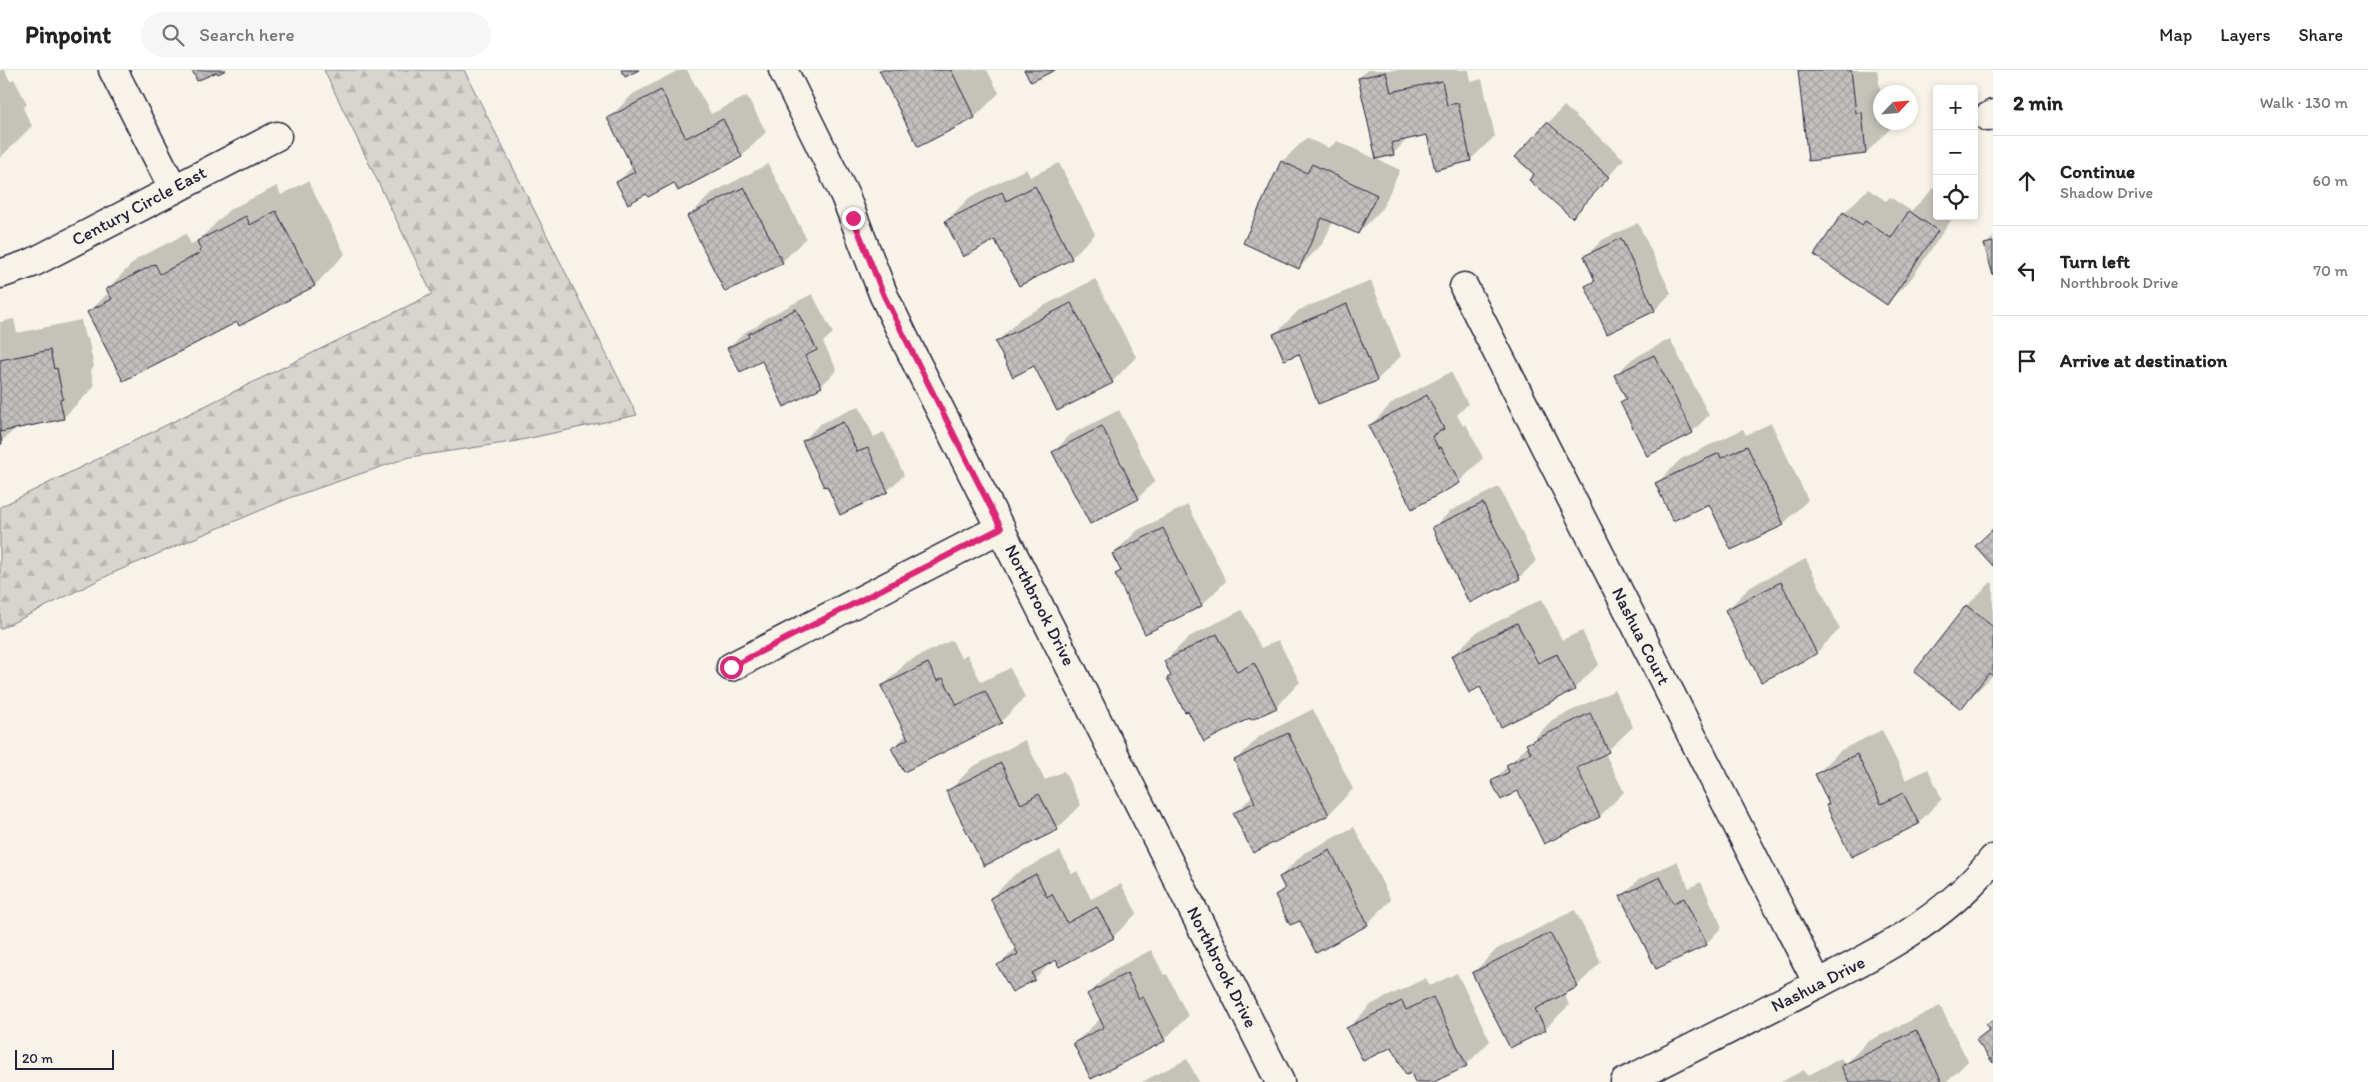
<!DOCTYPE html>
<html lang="en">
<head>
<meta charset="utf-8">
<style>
  body { margin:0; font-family:Itim,sans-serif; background:#f6f6f6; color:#222 }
  .controls { position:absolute; right:15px; top:15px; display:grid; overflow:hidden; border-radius:5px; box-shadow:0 2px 8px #0003 }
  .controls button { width:45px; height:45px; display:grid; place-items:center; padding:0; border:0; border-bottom:1px solid #e0e0e0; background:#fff; color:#222; font:25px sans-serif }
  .compass { position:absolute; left:1873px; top:15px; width:45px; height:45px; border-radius:50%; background:#fff; box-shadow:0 2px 8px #0003; rotate:64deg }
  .scale { position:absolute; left:15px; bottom:12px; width:99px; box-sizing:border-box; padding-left:5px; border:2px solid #22223b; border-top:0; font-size:14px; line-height:18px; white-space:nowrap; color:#22223b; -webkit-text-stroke:4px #f7f3e8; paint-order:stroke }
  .stop { position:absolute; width:15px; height:15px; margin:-11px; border:4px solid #db2777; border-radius:50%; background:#fff }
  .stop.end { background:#db2777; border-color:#fff; box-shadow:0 1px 5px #0008 }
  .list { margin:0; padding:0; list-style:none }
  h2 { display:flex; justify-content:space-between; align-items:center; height:65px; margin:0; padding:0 20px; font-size:21px }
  h2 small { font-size:16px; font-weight:400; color:#767676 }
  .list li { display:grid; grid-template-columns:32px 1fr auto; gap:15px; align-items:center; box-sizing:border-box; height:90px; padding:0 20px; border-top:1px solid #e0e0e0 }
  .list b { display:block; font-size:19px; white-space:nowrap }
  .list p { margin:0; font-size:16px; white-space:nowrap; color:#767676 }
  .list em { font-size:16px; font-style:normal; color:#767676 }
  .icon { flex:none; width:28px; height:28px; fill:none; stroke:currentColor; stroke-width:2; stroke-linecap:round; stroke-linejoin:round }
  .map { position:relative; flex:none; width:1993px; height:1012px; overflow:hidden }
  header { display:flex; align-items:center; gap:30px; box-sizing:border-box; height:70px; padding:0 25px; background:#fff; border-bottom:1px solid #e0e0e0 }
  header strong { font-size:24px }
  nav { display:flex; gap:28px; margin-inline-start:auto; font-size:18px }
  .search { width:350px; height:45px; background:#f6f6f6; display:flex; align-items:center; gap:12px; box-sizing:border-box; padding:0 18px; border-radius:28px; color:#767676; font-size:19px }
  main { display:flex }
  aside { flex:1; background:#fff }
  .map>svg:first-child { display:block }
  .forest { fill:url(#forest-firs); stroke:#7d7c85 }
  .shadow { fill:#0003 }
  .building { fill:url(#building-cross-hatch); stroke:#22223b }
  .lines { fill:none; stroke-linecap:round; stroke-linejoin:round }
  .minor-casing { stroke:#22223b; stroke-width:31 }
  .minor { stroke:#f7f3e8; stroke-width:28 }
  .route { stroke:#db2777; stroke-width:6 }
  .labels { text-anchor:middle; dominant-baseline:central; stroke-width:4; stroke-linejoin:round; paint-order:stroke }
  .street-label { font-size:18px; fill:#22223b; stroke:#f7f3e8 }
</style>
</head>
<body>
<header>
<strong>Pinpoint</strong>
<div class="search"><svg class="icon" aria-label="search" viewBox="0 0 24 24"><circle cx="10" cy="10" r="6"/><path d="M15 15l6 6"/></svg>Search here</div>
<nav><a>Map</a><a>Layers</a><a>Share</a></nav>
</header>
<main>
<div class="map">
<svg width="1993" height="1012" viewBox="0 0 1993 1012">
  <defs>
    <pattern id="forest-firs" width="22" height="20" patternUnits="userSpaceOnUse" patternTransform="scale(1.25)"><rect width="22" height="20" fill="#d8d5cf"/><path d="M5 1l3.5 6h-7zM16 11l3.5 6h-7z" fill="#b9b7b3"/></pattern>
    <pattern id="building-cross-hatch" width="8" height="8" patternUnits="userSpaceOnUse" patternTransform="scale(1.25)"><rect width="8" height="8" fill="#c2bfbd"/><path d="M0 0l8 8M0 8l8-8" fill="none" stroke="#a6a4a3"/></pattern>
  </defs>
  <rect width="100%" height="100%" fill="#f7f3e8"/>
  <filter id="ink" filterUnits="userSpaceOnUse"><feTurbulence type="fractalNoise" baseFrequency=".02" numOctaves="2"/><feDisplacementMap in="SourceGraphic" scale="10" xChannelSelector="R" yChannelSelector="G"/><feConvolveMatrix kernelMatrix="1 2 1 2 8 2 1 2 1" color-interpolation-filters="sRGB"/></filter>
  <g filter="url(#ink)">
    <path class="forest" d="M324 0H464L637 345 512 372 410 387 292 427 115 502 0 559V437L432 224Z"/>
    <g class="shadow">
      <path d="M0 0H5L10 11 14 9 27 34 23 38 32 56 0 88Z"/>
      <path d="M679 0H687L711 44 747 26 766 62 742 86 678 119 675 111 647 122 618 112 633 96 608 49 633 24Z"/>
      <path d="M881 0H987L999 23 975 47 919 75Z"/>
      <path d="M1367 0H1469L1471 12 1482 9 1495 66 1470 90 1428 63 1409 67 1393 84 1359 8Z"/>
      <path d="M1799 0H1877L1880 19H1886V22H1880V52H1889L1890 59 1866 83Z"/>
      <path d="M1564 36 1624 89 1588 130 1536 104 1517 87Z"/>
      <path d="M1306 68 1329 78 1337 71 1400 100 1382 139 1358 163 1333 151 1323 173 1299 198 1282 92Z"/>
      <path d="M1059 93 1095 164 1071 188 996 169 946 151 970 127 1026 99 1030 107Z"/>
      <path d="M768 94 806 168 782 192 688 147 712 123Z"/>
      <path d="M308 111 345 184 315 215 239 254 237 250 89 242 109 222 107 219 138 188 186 164 191 174 199 170 229 140 277 116 281 125Z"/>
      <path d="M1934 118 1937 119V146H1954L1911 209 1886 234 1844 143 1868 119 1886 131 1890 127 1911 141Z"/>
      <path d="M1638 153 1671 223 1655 240 1608 262 1586 217 1595 208 1585 187 1602 170Z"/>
      <path d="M1993 167V201L1985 175Z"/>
      <path d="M1095 209 1136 287 1112 312 1034 294 997 272 1021 248Z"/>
      <path d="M1371 211 1401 286 1377 310 1319 333 1299 283 1275 264 1299 240Z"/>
      <path d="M812 224 833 263 823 272 837 300 821 316 762 290 729 278 745 262 757 256 766 248Z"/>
      <path d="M14 249 17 263 81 250 85 268H88L94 297 91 300 94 317 63 348 17 357 0 373V252Z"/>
      <path d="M1670 269 1709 345 1692 362 1622 332 1626 328 1615 305 1632 289Z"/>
      <path d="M1451 302 1468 334 1457 345 1463 356 1466 354 1483 388 1459 412 1369 357 1393 332Z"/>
      <path d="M859 336 874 367 884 362 904 405 887 421 827 414 803 371 820 354Z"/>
      <path d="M1119 340 1155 411 1138 428 1090 453 1054 382 1070 365Z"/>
      <path d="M1771 353 1808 430 1783 454 1710 432 1657 413 1681 389 1743 359 1746 365Z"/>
      <path d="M1499 417 1536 491 1519 508 1434 458 1450 441Z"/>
      <path d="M1188 435 1226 511 1202 535 1146 563 1117 504 1121 500 1113 484 1138 460Z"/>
      <path d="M1806 489 1840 559 1816 583 1727 540 1751 516Z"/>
      <path d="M1991 512 1993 514V605L1961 637 1967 536Z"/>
      <path d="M1542 529 1562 570 1582 561 1599 594 1574 619 1501 656 1481 615 1452 586 1477 562Z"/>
      <path d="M1242 540 1261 578 1278 570 1300 612 1276 637 1169 608 1172 605 1165 591 1189 567Z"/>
      <path d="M952 570 961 588 967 584 981 612 1010 598 1025 627 1001 652 893 678 907 664 883 616 907 592Z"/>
      <path d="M1615 620 1633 657 1605 683 1624 722 1600 746 1545 772 1519 719 1493 711 1552 650Z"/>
      <path d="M1313 639 1353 719 1329 744 1254 782 1235 744 1253 725 1236 690 1260 666Z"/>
      <path d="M1882 660 1906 710 1928 699 1942 729 1918 753 1830 733 1817 704 1841 680Z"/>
      <path d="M1025 670 1045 710 1064 701 1081 735 1057 759 948 722 972 697Z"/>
      <path d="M1354 757 1391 830 1367 854 1300 849 1276 825 1285 816 1280 807 1304 783Z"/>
      <path d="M1060 781 1072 804 1077 801 1091 829 1121 814 1137 843 1113 867 1053 891 1034 909 999 895 1016 878 991 828 1015 804Z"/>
      <path d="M1677 791 1689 818 1701 812 1722 857 1706 874 1622 827 1638 810Z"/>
      <path d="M1575 840 1601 892 1577 916 1564 923 1569 935 1545 959 1473 903 1497 879Z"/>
      <path d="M1151 880 1164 905 1167 904 1188 946 1164 970 1075 973 1101 948 1089 924 1113 900Z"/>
      <path d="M1457 903 1490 971 1466 995 1431 1012H1417L1393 975 1348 958 1372 934 1426 908 1430 916Z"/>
      <path d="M1940 936 1968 991 1947 1012H1781L1804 1000 1807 1006 1841 988 1845 995 1867 972Z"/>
      <path d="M1187 989 1199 1012H1142Z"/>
    </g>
    <g class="building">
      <path d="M192 0H226L218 4 217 2 197 11Z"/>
      <path d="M621 0H639L625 7Z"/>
      <path d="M879 0H951L975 48 918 77Z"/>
      <path d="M1024 0H1055L1031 12Z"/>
      <path d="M1798 0H1851L1856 43 1862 42 1866 84 1808 91Z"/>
      <path d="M1386 2 1391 22 1442 11 1447 35 1458 33 1471 91 1435 100 1427 65 1391 73 1394 85 1376 89 1358 8Z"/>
      <path d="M661 20 686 68 723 49 742 87 678 121 674 113 648 127 646 124 628 134 616 112 635 102 607 48Z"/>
      <path d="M1547 52 1609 107 1572 148 1529 110 1534 104 1515 87Z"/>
      <path d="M1281 91 1307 103 1312 94 1377 125 1358 164 1322 148 1299 199 1243 173Z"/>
      <path d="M1035 116 1072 189 1019 216 995 170 963 187 945 151 1002 122 1006 131Z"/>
      <path d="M744 117 783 193 725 222 687 146Z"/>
      <path d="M276 141 315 216 239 256 237 252 123 311 87 242 112 229 106 219 155 194 160 204 200 183 199 181 201 180 197 171 246 146 250 155Z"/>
      <path d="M1909 141 1938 161 1887 235 1814 185 1843 142 1862 155 1865 151 1891 168Z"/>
      <path d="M1621 168 1655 241 1607 264 1585 216 1595 211 1584 186Z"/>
      <path d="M1993 172V205L1984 174Z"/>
      <path d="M1071 233 1113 313 1057 341 1034 296 1013 307 995 272Z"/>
      <path d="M1347 234 1377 311 1318 334 1299 284 1284 290 1273 264Z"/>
      <path d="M796 239 817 280 805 286 822 317 784 337 762 291 740 302 727 278 749 267 748 264Z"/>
      <path d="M50 280 54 299 57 298 63 329 60 330 64 349 0 362 2 374H0V290Z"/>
      <path d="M1654 285 1693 363 1647 386 1620 332 1626 329 1614 305Z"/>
      <path d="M1427 325 1444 359 1432 366 1439 379 1441 377 1460 413 1412 439 1368 356Z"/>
      <path d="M843 352 857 382 868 378 888 422 840 445 827 416 824 417 802 371Z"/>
      <path d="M1102 356 1139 429 1090 454 1052 382Z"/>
      <path d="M1747 376 1784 455 1731 480 1709 434 1673 451 1655 413 1719 383 1721 388Z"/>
      <path d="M1483 433 1520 509 1469 533 1432 457Z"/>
      <path d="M1163 458 1202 536 1145 564 1115 504 1121 501 1112 484Z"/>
      <path d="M1993 459V496L1975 476Z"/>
      <path d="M1781 512 1817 584 1761 612 1725 540Z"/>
      <path d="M1966 535 1993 557V606L1989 603 1961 639 1914 602Z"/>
      <path d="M1517 553 1538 593 1557 584 1575 620 1501 657 1480 617 1469 623 1451 586Z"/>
      <path d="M1217 564 1237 602 1254 593 1277 638 1251 650 1250 648 1204 672 1188 641 1185 642 1167 608 1171 606 1164 591Z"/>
      <path d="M928 593 937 611 943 608 957 635 985 621 1002 653 904 702 891 678 908 669 881 616Z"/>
      <path d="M1590 643 1609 682 1577 698 1600 747 1544 774 1518 721 1501 730 1491 711 1509 702 1506 695 1531 683 1526 674Z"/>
      <path d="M1288 663 1329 745 1253 783 1233 743 1255 732 1234 690Z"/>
      <path d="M1857 684 1881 734 1903 723 1919 754 1851 787 1826 735 1829 734 1815 704Z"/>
      <path d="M1001 693 1021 734 1039 724 1058 760 984 796 946 721Z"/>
      <path d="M1330 780 1368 855 1316 883 1300 851 1290 855 1275 825 1285 819 1279 807Z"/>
      <path d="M1036 804 1047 827 1052 824 1067 853 1097 837 1114 868 1059 897 1056 890 1032 903 1035 910 1012 922 997 895 1018 884 990 828Z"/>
      <path d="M1660 807 1673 833 1684 828 1707 875 1656 899 1620 826Z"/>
      <path d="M1550 863 1578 917 1535 939 1546 960 1510 978 1472 903Z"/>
      <path d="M1127 903 1139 929 1143 927 1165 971 1091 1009 1073 973 1104 957 1087 924Z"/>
      <path d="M1433 927 1467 996 1434 1012H1415L1411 1003 1406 1005 1392 977 1363 991 1346 958 1402 931 1406 940Z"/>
      <path d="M1993 950V993L1976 970 1990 959 1986 954Z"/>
      <path d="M1916 960 1942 1012H1849L1841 996Z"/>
    </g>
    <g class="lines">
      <g class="minor-casing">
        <g id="minor">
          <path d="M113 0 173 118"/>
          <path d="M783 0 845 126 884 226 916 292 1280 1012"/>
          <path d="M1988 47 1993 44"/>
          <path d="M0 204 32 193 277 66"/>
          <path d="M1464 217 1818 914"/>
          <path d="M731 597 1001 458"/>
          <path d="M1625 1012C1680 984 1734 957 1788 929 1861 892 1941 855 1993 789"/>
        </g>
      </g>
      <use href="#minor" class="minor"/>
    </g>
  </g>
  <g class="lines" filter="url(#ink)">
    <path class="route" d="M731 597 1001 458 884 226 853 148"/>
  </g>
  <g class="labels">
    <g class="street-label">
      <text transform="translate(139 136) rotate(-28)">Century Circle East</text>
      <text transform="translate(1040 535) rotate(63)">Northbrook Drive</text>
      <text transform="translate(1641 566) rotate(63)">Nashua Court</text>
      <text transform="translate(1222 897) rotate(63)">Northbrook Drive</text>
      <text transform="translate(1818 914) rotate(-27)">Nashua Drive</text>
    </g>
  </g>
</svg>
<div class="controls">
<button>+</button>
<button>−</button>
<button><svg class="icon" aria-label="locate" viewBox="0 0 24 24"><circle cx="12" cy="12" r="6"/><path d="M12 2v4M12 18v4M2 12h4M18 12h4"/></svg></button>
</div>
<svg class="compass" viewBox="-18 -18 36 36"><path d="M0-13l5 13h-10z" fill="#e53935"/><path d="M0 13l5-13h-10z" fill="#767676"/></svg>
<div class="scale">20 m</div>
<div class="stop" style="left:731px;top:597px"></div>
<div class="stop end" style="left:853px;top:148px"></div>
</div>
<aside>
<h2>2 min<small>Walk · 130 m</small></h2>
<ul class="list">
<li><svg class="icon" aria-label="ahead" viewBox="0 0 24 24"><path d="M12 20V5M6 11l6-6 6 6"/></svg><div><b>Continue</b><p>Shadow Drive</p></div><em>60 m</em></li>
<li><svg class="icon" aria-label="left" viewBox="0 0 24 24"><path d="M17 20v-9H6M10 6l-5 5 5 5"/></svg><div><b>Turn left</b><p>Northbrook Drive</p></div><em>70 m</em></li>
<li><svg class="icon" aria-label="arrive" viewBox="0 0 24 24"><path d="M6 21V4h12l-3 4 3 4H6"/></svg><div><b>Arrive at destination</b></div></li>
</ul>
</aside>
</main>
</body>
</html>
